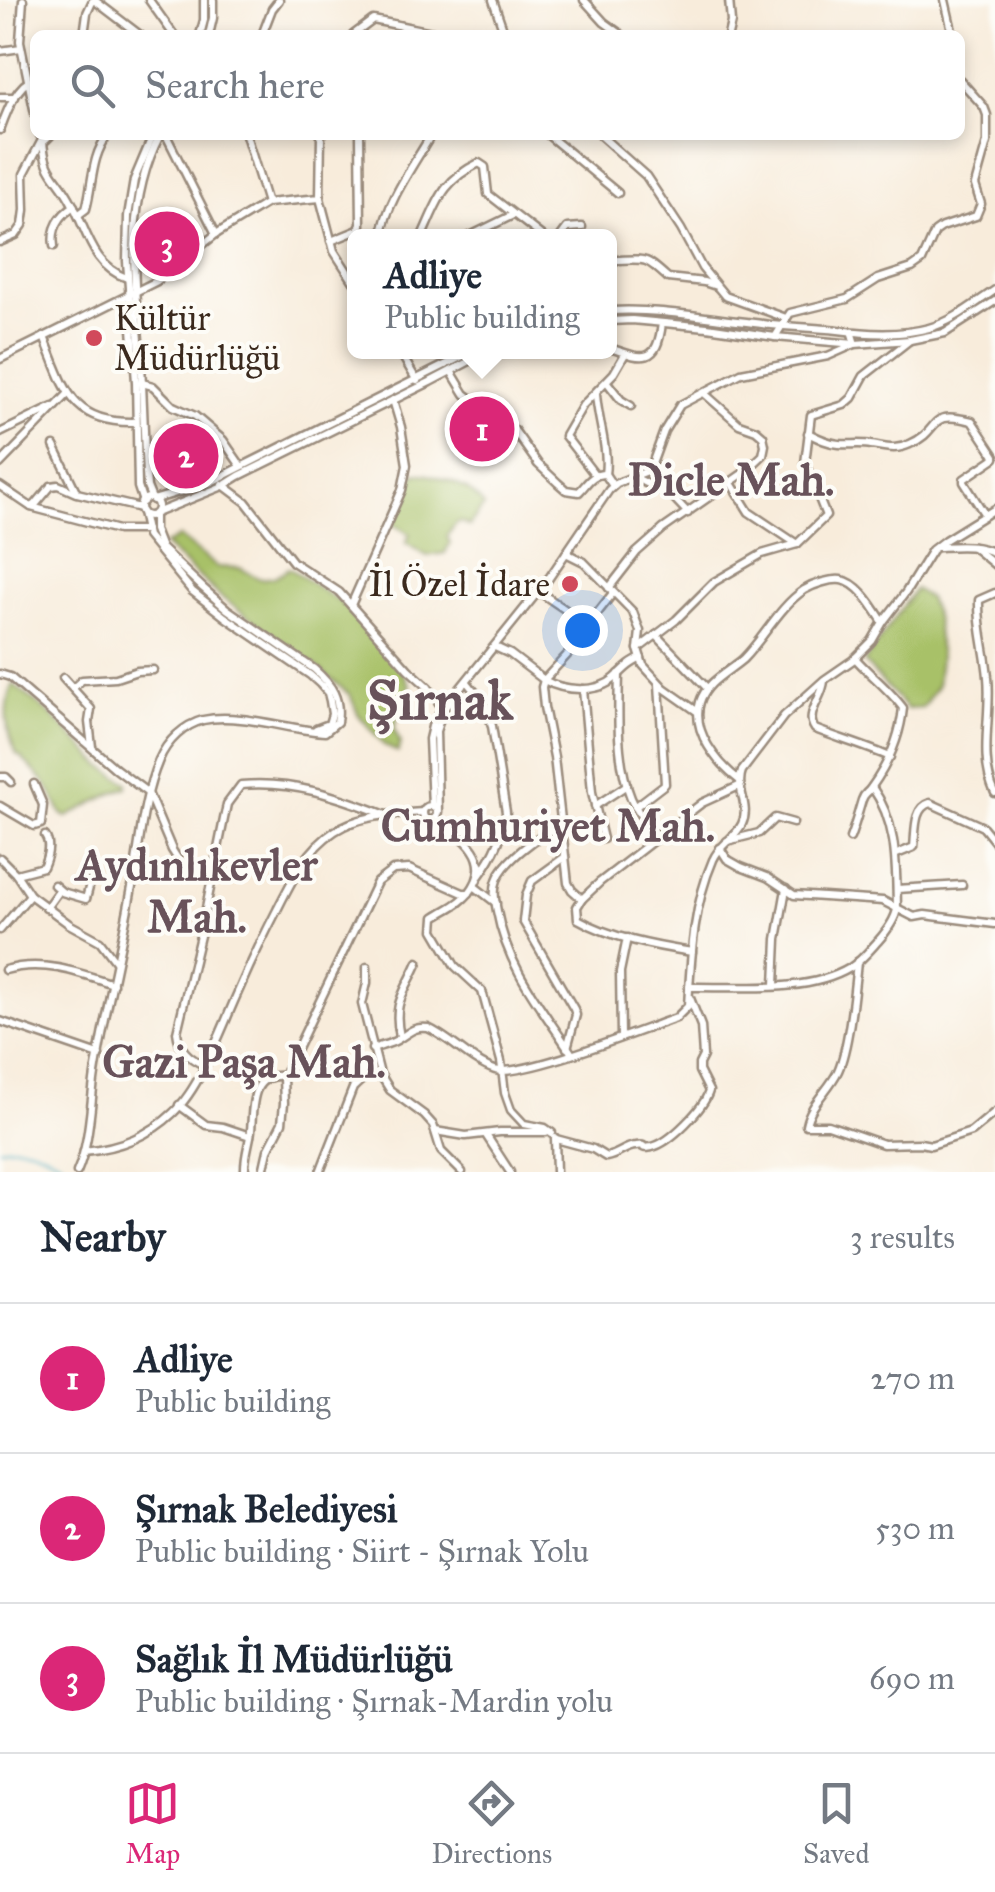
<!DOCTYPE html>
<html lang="en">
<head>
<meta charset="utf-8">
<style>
  body { margin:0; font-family:"IM FELL Great Primer",serif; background:#f6f6f7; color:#1f2937 }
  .you { position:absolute; left:582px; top:630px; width:35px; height:35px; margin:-25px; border:8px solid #fff; border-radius:50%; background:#1a73e8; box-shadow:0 0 0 15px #1a73e833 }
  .badge { display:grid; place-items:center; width:65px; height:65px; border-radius:50%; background:#db2777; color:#fff; font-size:32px; font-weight:700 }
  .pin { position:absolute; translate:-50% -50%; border:5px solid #fff; box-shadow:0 2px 10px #0006 }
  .popup { position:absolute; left:347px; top:229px; width:270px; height:130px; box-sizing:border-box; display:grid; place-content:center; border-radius:15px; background:#fff; filter:drop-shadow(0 2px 8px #0005); font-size:32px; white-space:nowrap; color:#747a83 }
  .popup b { font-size:38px; color:#1f2937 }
  .popup::after { content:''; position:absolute; left:50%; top:100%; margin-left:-20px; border:20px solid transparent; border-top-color:#fff }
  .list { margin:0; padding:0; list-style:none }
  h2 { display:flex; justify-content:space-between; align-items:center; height:130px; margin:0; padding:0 40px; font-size:42px }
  h2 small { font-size:32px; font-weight:400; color:#747a83 }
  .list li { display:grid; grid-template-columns:65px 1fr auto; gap:30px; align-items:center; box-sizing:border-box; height:150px; padding:0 40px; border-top:2px solid #e0e1e3 }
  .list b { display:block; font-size:38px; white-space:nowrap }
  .list p { margin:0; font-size:32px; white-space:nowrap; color:#747a83 }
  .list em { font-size:32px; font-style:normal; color:#747a83 }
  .icon { flex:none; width:55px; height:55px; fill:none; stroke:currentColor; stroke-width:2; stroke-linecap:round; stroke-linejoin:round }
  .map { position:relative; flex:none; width:995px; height:1172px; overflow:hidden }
  .search { position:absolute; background:#fff; box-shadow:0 5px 15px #0003; left:30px; right:30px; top:30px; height:110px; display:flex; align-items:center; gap:25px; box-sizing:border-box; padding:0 35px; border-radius:15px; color:#747a83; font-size:38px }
  .sheet { height:580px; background:#fff }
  nav { display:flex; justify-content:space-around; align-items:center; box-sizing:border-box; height:140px; border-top:2px solid #e0e1e3; background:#fff; font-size:28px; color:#747a83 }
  nav a { display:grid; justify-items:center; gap:5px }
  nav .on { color:#db2777 }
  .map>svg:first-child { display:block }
  .green { fill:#a8c167; stroke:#727642; stroke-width:2.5 }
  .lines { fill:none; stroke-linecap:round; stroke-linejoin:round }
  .stream { stroke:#3da9bd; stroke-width:2.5 }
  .minor-casing { stroke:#9a8b7c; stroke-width:11 }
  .minor { stroke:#fff; stroke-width:6 }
  .poi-dot { fill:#d1495b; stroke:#fdfcf7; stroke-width:4 }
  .labels { text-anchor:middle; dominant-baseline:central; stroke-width:8; stroke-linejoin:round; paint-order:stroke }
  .poi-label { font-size:35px; fill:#3b2a1e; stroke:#fdfcf7; text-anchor:start }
  .district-label { font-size:45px; font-weight:bold; fill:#68525a; stroke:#fdfcf7 }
  .town-label { font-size:55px; font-weight:bold; fill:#68525a; stroke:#fdfcf7 }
</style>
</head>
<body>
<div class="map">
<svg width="995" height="1172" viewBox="0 0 995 1172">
  <rect width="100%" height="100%" fill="#fdfcf7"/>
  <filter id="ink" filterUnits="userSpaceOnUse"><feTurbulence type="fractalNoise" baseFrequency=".01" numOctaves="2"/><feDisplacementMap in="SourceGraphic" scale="20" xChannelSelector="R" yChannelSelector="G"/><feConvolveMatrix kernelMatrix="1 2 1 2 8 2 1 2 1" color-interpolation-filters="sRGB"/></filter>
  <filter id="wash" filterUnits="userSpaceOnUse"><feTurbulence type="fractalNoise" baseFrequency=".0048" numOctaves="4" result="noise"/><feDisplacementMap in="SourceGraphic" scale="40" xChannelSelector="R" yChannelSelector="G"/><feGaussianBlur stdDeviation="2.25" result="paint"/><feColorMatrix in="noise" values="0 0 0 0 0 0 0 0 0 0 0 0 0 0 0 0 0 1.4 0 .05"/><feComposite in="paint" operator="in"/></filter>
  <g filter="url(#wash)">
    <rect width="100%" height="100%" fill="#f8ecdb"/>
    <g class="green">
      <path d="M415 473C441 476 468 484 484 506L469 526 462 522 456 523 447 536 450 543 445 553 427 556 406 543 410 534 391 523Z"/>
      <path d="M179 537 217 567 240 568 260 579 274 577 289 568 343 604 400 667 410 685 403 698 394 729 400 742 398 752 385 746 358 714 350 695 316 666 221 597 164 545Z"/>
      <path d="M915 589 928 598 936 619 940 657 937 686 922 708 907 709 864 662Z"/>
      <path d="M13 684 50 714 102 766 128 783 127 787C106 795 87 807 67 817L62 814 46 784 21 757 17 755C6 733 2 707 13 684Z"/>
    </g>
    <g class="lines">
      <path class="stream" d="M0 1148C24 1142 40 1151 61 1162"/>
    </g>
  </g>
  <g filter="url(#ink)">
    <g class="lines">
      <g class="minor-casing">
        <g id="minor">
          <path d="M23 0 20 41 35 114"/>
          <path d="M94 0 140 35"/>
          <path d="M149 0 174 35"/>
          <path d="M493 0 505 35"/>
          <path d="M584 0 604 22 622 35"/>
          <path d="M945 0 953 35"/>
          <path d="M84 35 87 13 93 0"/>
          <path d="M200 35 204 20V0"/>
          <path d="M209 35 213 18V0"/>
          <path d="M262 35 272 9 279 0"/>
          <path d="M353 35 373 20 446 35"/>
          <path d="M728 35 731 22 729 0"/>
          <path d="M0 51 21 48"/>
          <path d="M0 97H15"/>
          <path d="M0 130C7 111 16 85 35 78"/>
          <path d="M40 135 46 140 51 135"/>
          <path d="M166 135 216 234"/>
          <path d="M246 135 267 203"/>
          <path d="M548 135 618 193"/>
          <path d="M600 135 646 176 681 229 702 268 725 296 786 318"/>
          <path d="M43 139C44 174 59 176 72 203 87 231 93 267 127 278"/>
          <path d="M320 198 334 251 354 282"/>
          <path d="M78 215 86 209C93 184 91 156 108 135"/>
          <path d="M382 236C385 204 415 163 431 135"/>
          <path d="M422 236C438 201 442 181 479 163L485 167 488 194 542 236"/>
          <path d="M470 236 513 215"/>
          <path d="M561 236 567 228 582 227"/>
          <path d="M331 241 358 230 361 225 360 135"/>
          <path d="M0 242 16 235 23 225 25 210 24 174 42 140"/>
          <path d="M54 246C51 229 60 215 74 206"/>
          <path d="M616 260C648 259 645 257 668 278L704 282 716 286"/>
          <path d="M610 311C658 308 706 318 754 323 782 327 810 327 838 330 868 334 899 336 929 328 954 321 974 304 995 290"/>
          <path d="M610 321 632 320 707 327 775 337 855 344 910 340 945 333 995 301"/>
          <path d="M44 337C65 387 70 424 135 422"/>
          <path d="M775 337 790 313 847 299 878 279 912 268 922 261 935 232 942 227 976 216 981 204 975 185 987 142V115L984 107 960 80"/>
          <path d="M610 348C642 359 657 366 662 323"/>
          <path d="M400 352 417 381"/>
          <path d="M0 359 157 281 216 234 267 203 320 198 321 135"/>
          <path d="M451 371 465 394 514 430 538 464 558 483 566 490 579 492C588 483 591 474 605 474L613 486"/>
          <path d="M607 382 621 400 631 406"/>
          <path d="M142 383 153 386 173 406 195 416 223 440 241 466"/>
          <path d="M596 393C597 418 609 449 605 474"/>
          <path d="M0 433 53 407"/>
          <path d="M808 433C818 438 827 443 839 444 849 445 861 443 871 445 886 447 895 451 910 444 943 430 925 409 972 421L995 456"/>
          <path d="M54 446 77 493 140 508"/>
          <path d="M0 464 67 395"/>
          <path d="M595 475 565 436 583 405 614 373 625 354"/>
          <path d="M634 477 673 497 688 513"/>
          <path d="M731 483 749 512 797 544"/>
          <path d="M222 484 246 502 293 562 339 592 408 669 428 687 443 709"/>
          <path d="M0 486 31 507 35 505 51 486 58 485 76 493"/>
          <circle cx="149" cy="507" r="9"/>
          <path d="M152 499 147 487 146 473C144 437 143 400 141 364 135 287 123 206 160 135"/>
          <path d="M153 500 209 483 471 352"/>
          <path d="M143 502 138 487 136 382 127 261 128 216 134 180 153 135"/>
          <path d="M31 507 118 530H146"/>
          <path d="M142 512 147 536 192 591 225 617 310 675 320 684 328 693 330 701 332 714 329 724 316 729"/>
          <path d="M156 513 223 486 239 476 430 382 487 352"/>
          <path d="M985 515 964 482V479L995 458"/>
          <path d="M938 547C958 546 977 544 995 553"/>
          <path d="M973 547 995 565"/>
          <path d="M566 553 584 562 633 612 640 631 638 649 643 665 664 688 698 712"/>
          <path d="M609 588 637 552 663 529 745 472 763 455 765 445 763 436 756 430 739 424 704 393"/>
          <path d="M538 591 588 625"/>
          <path d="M995 593 979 600C978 626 986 652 988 677 992 715 978 758 995 793"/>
          <path d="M351 605 402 490 407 465 401 427 393 400"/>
          <path d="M656 635 707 688"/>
          <path d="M495 647 510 654 544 680 581 640 588 625 613 593"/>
          <path d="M638 649 676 620 714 582 762 554 797 544 826 516 805 463 811 415 844 405 852 398 864 376 910 340"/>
          <path d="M0 674 10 677 116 769 148 793 172 850 189 877"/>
          <path d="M619 674C618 713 616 761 631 798 637 813 648 825 657 838"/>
          <path d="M63 678 91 709 89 722 92 747"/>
          <path d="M824 681C823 698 804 714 815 729 840 739 865 746 890 757"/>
          <path d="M467 682 486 706 492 726 506 812C504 835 493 857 479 876"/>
          <path d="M73 688 82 680 116 678 137 671 153 670"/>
          <path d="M583 689 592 792 603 839"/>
          <path d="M0 777H6L11 782"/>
          <path d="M739 780C717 763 691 731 700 702 706 682 728 672 743 659 764 638 779 607 804 590 814 584 830 579 841 580 859 582 874 608 883 622"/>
          <circle cx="430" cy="813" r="7"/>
          <path d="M0 806 34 826 41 824 43 805 34 784"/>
          <path d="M432 806 429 739 433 722 549 578 609 490 617 483 645 472 652 464 664 431 680 405 741 373 828 356 855 344 852 334"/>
          <path d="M595 806 627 785"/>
          <path d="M635 807 665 784 659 684"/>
          <path d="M438 812 436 731 443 711"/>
          <path d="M560 825C541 834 504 860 497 880 493 890 495 901 497 911 507 967 541 1007 572 1054"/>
          <path d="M850 838C855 825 858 813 862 800 865 792 866 795 871 788 889 763 900 738 903 708 890 690 870 675 855 658"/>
          <path d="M727 841 759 833 775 818 793 823"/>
          <path d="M720 848 727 859 741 867 767 877 794 895 883 901 914 917 925 915 995 924"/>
          <path d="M897 854 914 847C916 831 913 808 930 803L983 827 995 842"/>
          <path d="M565 857 532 881 526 895 523 921 574 1009 576 1015 567 1048"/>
          <path d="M0 858 16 874 30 895 69 924 100 941 116 962"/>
          <path d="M16 874 43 867C47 858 51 844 45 836"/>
          <path d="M54 885 62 892 86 899 91 880"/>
          <path d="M474 886 496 903"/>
          <path d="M897 889 962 885"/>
          <path d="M469 893C458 906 448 908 435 917L434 930 455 966 482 991 501 1061 505 1093 511 1110 524 1124 545 1128 552 1133"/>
          <path d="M582 899 572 890 568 883 554 757 544 707 542 687 544 680C563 691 597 694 615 678 626 668 626 666 641 658"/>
          <path d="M46 908 59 890"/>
          <path d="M0 930 30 895"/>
          <path d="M692 952C654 946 611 938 578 919L577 907 582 899 600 882 702 803 739 786"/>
          <path d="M857 962C854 991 849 1047 838 1071 829 1090 810 1104 806 1125H828L883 1144 920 1143 931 1145 971 1132 995 1112"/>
          <path d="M367 967V983L362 1004 380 1074 390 1090 424 1115 433 1125 441 1151 462 1172"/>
          <path d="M5 970C42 959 78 972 113 984"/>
          <path d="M775 985 777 939 786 889"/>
          <path d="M689 987C738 986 807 994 850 968 861 961 869 951 878 941 886 932 895 921 897 909 896 866 898 824 872 787"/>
          <path d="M0 1021 99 1055"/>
          <path d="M400 1037C392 1001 405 993 418 962"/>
          <path d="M621 1037 620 972 627 938"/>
          <path d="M372 1049C380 1046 390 1044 397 1040 409 1033 413 1026 428 1028 452 1039 471 1062 495 1070 521 1078 643 1029 676 1018L688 1006C691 957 693 906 713 860 719 845 735 838 742 824 751 806 735 789 742 771L784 716 824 680 853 660 872 641 883 622 906 592 932 550 945 540 995 509"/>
          <path d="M204 1065C189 1058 179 1050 177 1032L203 923 227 804 241 785C291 780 340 797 386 815"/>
          <path d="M179 1105 206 1125 223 1127 250 1136"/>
          <path d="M435 1131 466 1136 500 1132H546"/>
          <path d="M486 1135 510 1172"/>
          <path d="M555 1138 556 1172"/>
          <path d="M556 1139 593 1149 606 1157C619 1155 626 1146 636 1146 651 1144 636 1150 652 1147 670 1143 704 1108 709 1091L699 1071V1064L703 1056 701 1026 690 998"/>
          <path d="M84 1151C118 1148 149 1136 173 1113 200 1088 220 1033 235 999 248 969 262 939 277 910 292 880 306 850 335 831 359 815 395 814 423 812"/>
          <path d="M77 1172C90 1142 90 1107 95 1074 105 1011 121 949 132 887 140 844 142 800 159 760 167 741 184 725 203 720 239 712 289 730 325 732L337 722C341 698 332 685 314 669L227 609 203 588 161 548 154 530V515"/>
          <path d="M245 1172C244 1158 249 1145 251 1131 253 1106 250 1073 284 1076"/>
          <path d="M263 1172 268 1150 282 1123 284 1103 283 1078 377 882 393 870 409 869 463 893H469C497 858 462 836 435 818"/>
          <path d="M320 1172 353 1088C361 1080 368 1073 380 1074"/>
        </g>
      </g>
      <use href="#minor" class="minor"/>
    </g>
  </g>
  <g class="poi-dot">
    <circle cx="94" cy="338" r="10"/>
    <circle cx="570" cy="584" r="10"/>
  </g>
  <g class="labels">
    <g class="poi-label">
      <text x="114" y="318">Kültür<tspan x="114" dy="40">Müdürlüğü</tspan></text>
      <text x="550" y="584" text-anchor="end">İl Özel İdare</text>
    </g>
    <g class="district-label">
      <text x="731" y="479">Dicle Mah.</text>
      <text x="548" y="825">Cumhuriyet Mah.</text>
      <text x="197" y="864">Aydınlıkevler<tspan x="197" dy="52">Mah.</tspan></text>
      <text x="244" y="1061">Gazi Paşa Mah.</text>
    </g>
    <g class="town-label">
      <text x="440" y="700">Şırnak</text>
    </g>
  </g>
</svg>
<div class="you"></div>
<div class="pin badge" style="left:482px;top:429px">1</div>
<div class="popup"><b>Adliye</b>Public building</div>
<div class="pin badge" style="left:186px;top:456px">2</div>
<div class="pin badge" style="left:167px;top:244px">3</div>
<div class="search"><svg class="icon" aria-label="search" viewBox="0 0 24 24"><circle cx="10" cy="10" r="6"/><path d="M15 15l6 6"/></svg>Search here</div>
</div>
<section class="sheet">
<h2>Nearby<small>3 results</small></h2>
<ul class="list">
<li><span class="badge">1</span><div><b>Adliye</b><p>Public building</p></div><em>270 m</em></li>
<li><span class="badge">2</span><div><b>Şırnak Belediyesi</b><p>Public building · Siirt - Şırnak Yolu</p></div><em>530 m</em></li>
<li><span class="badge">3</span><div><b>Sağlık İl Müdürlüğü</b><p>Public building · Şırnak-Mardin yolu</p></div><em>690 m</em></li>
</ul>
</section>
<nav>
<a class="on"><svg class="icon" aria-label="map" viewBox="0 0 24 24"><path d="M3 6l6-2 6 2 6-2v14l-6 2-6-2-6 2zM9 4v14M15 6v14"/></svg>Map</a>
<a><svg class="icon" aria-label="directions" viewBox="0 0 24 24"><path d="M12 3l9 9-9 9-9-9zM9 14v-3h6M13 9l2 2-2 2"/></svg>Directions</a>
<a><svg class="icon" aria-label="saved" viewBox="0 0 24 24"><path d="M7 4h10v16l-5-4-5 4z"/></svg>Saved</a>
</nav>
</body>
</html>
